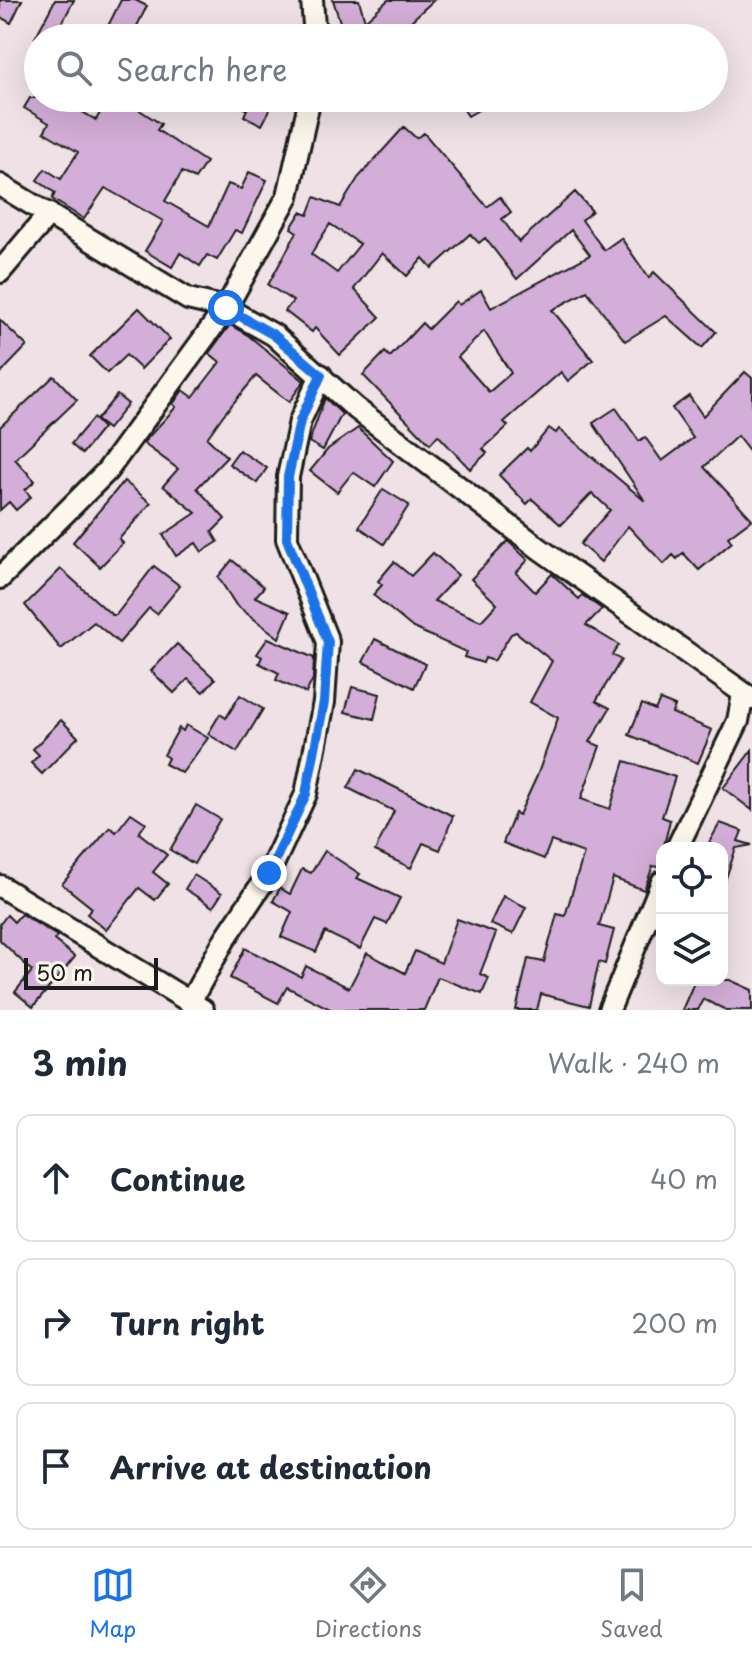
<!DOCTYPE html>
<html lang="en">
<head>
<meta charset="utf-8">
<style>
  body { margin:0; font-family:"Playpen Sans",sans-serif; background:#f6f6f7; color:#1f2937 }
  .controls { position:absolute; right:24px; bottom:24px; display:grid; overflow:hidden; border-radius:16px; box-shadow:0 8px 32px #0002 }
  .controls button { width:72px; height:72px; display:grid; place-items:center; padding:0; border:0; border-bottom:2px solid #e0e1e3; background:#fff; color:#1f2937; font:40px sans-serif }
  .scale { position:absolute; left:24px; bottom:20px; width:134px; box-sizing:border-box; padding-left:8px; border:4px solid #1c1c1c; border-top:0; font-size:22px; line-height:28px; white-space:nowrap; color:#1c1c1c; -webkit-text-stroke:6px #fbf7ec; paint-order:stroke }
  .stop { position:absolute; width:24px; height:24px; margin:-18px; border:6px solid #1a73e8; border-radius:50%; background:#fff }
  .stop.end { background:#1a73e8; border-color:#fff; box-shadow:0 2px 8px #0008 }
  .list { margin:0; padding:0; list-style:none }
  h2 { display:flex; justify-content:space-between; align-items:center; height:104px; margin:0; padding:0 32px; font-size:34px }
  h2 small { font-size:26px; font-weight:400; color:#747a83 }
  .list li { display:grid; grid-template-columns:52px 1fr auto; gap:24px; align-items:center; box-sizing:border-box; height:128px; margin:0 16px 16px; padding:0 16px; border:2px solid #e0e1e3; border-radius:16px }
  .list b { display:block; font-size:30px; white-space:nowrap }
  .list em { font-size:26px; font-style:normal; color:#747a83 }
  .icon { flex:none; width:44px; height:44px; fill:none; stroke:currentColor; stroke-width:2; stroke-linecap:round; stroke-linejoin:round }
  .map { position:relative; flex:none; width:752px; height:1010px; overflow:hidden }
  .search { position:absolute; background:#fff; box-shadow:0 8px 32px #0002; left:24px; right:24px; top:24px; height:88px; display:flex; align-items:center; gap:20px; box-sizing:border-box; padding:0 28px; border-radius:44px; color:#747a83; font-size:30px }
  .sheet { height:536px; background:#fff }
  nav { display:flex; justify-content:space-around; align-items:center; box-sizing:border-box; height:112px; border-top:2px solid #e0e1e3; background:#fff; font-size:22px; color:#747a83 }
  nav a { display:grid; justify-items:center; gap:4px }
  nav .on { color:#1a73e8 }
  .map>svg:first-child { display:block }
  .building { fill:#d3aed8; stroke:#1c1c1c; stroke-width:2; fill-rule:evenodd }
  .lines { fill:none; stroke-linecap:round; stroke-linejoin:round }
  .minor-casing { stroke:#1c1c1c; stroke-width:26 }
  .minor { stroke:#fbf7ec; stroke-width:20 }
  .route { stroke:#1a73e8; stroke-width:10 }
</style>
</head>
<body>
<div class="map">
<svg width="752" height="1010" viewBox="0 0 752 1010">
  <rect width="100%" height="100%" fill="#efe1e6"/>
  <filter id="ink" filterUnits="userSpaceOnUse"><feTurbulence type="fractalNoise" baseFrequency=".0125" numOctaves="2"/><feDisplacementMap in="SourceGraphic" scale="16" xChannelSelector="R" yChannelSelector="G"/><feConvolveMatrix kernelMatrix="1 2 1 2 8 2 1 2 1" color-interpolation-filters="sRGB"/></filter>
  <g filter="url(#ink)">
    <g class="building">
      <path d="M0 0H22L11 23 0 17Z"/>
      <path d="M55 0H74L62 23 93 38H35Z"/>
      <path d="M121 0H135L147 6 131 38H102Z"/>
      <path d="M333 0H359L365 21 388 0H434L412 20 419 38H328L327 29 341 25Z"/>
      <path d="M30 98H59L96 120 108 98H121L161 124 157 130 206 162 195 179 182 172 165 201 209 226 228 184 241 189 249 172 267 180 242 233 235 230 217 260 207 255 200 266 180 253 172 267 145 251 163 221 105 188 84 219 52 199 55 193 37 180 45 169 61 179 78 152 44 132 49 123 24 108Z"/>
      <path d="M222 98H276L262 125 244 116 247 109Z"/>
      <path d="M456 98H499L468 116Z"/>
      <path d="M404 127 416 138 424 133 487 207 500 197 511 212 502 219 519 242 575 192 592 211 582 220 604 250 621 238 649 278 654 272 716 332 702 348 666 316 625 341 587 291 552 310 593 360 568 381 561 372 504 422 508 426 483 449 487 453 470 469 438 435 430 444 363 375 385 352 390 357 422 323 428 329 456 301 459 305 481 290 491 308 590 255 571 230 517 279 485 238 479 243 470 234 432 268 423 258 407 276 382 253 354 289 380 317 340 355 315 328 312 332 285 311 293 301 268 285 297 232 291 228 301 212 308 215 315 197 340 207 358 178ZM330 224 360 244 337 273 311 254ZM484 331 511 373 489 392 458 357Z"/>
      <path d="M139 308 170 339 141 369 126 355 107 373 90 356Z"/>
      <path d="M0 320 27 346 0 374Z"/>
      <path d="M230 325 249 336 304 381 289 402 256 376 224 414 207 438 227 457 197 488 225 519 212 532 218 542 202 552 196 543 176 556 163 535 196 513 163 486 178 469 143 443 176 407 173 404 183 390 193 397 220 362 209 353Z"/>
      <path d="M745 372 752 378V455L737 436 704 467 752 519 728 537 732 542 699 570 683 553 677 559 673 555 664 564 628 526 601 562 580 544 610 510 592 493 561 525 532 499 527 504 499 475 527 448 530 451 549 428 556 433 559 429 645 501 593 423 616 408 639 441 645 437 662 461 693 438 672 408 689 396 703 416Z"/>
      <path d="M54 376 77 400 15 459 35 481 25 490 31 497 16 510 9 502 0 510V427Z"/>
      <path d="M117 395 128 404 108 429 96 420Z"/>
      <path d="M325 398 342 414 323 450 309 442Z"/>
      <path d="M93 418 103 428 82 454 71 444Z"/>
      <path d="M358 428 393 461 375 487 353 472 337 492 310 471 328 449Z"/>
      <path d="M239 450 267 468 257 483 229 464Z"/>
      <path d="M124 481 151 503 119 539 123 543 100 567 73 542Z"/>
      <path d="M383 489 409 505 384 544 359 527Z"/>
      <path d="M508 541 528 560 516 573 535 592 552 574 579 599 582 595 602 609 586 625 619 645 612 655 621 660 596 701 610 708 590 742 600 746 581 799 610 809 625 761 675 777 662 817 670 820 659 867 653 866 644 890 613 878 599 926 614 930 605 964 599 962 589 1006 541 994 537 1010H516L528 959 544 962 557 914 565 916 584 853 551 841 544 859 503 843 515 813 519 815 537 776 558 718 530 702 552 661 516 632 511 634 494 661 485 658 483 663 464 657 466 652 413 628 373 595 382 585 378 581 394 562 411 576 433 553 458 575 434 601 481 621 497 604 471 579Z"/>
      <path d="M232 560 264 587 255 597 290 612 279 638 236 605 218 577Z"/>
      <path d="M154 566 180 586 157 614 149 608 119 643 94 622 61 649 25 605 61 569 112 615H116Z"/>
      <path d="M268 638 314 658 313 679 306 693 276 680 279 673 259 663 262 657 257 654Z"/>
      <path d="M375 639 425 664 414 688 363 662Z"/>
      <path d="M177 644 215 679 203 692 188 679 174 693 151 671Z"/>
      <path d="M352 687 380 694 374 719 345 712Z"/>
      <path d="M240 695 263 709 237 752 208 734 220 714 226 718Z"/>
      <path d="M660 700 675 706 672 713 712 730 698 763 629 735 642 704 655 710Z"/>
      <path d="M61 720 78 737 42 774 31 763 39 755 33 749Z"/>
      <path d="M186 725 208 738 182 773 165 764 168 758 164 755 179 728 183 731Z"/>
      <path d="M752 750V810L723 788Z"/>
      <path d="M358 769 453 816 440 850 423 843 411 868 375 851 394 811 348 788Z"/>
      <path d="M196 805 220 819 194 864 170 850Z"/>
      <path d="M131 813 146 823 139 833 167 855 153 872 168 884 155 900 139 888 106 930 87 914 92 908 62 884 110 827 116 832Z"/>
      <path d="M720 823 742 831 738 841 752 845 736 848 725 881 722 848H706Z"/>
      <path d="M325 851 360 874 357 878 400 898 387 924 375 919 360 949 325 932 316 952 281 937 292 912 273 901 280 888 290 894 302 869 311 873Z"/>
      <path d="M194 875 222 893 213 907 185 889Z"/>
      <path d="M503 896 526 907 513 934 490 924Z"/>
      <path d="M21 914 57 936 54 940 75 957 33 1007 15 992 32 971 0 940V924L7 915 14 922Z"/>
      <path d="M457 919 496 933 480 974 489 978 482 994 438 977 424 1010H332L287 987 278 1003 230 978 245 948 301 977 306 966 349 988 367 953 405 973 415 951 441 963Z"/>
      <path d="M695 980H730L752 990V1010H726L703 999 698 1010H682Z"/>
    </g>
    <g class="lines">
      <g class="minor-casing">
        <g id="minor">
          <path d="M312 0 315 38"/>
          <path d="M0 185 188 299 226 308 274 335 354 407 540 549 752 699"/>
          <path d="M0 272 49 214"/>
          <path d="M0 578 107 471 226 308 288 196 310 98"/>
          <path d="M677 848 738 721 743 694"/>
          <path d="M0 886 203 1010"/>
          <path d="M190 1002 225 939 269 873 306 794 324 702 328 642 287 539 288 477 300 421 321 375"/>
          <path d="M609 1010 662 882"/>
        </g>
      </g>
      <use href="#minor" class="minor"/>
    </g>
  </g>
  <g class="lines" filter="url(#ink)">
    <path class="route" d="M226 308 274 335 321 375 300 421 288 477 287 539 328 642 324 702 306 794 269 873"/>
  </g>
</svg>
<div class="controls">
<button><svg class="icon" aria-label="locate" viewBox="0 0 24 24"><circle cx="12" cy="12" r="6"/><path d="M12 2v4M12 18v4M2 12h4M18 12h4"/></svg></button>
<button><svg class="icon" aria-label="layers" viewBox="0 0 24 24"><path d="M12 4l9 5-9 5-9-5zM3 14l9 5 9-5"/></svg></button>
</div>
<div class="scale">50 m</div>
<div class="stop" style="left:226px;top:308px"></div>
<div class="stop end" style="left:269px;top:873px"></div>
<div class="search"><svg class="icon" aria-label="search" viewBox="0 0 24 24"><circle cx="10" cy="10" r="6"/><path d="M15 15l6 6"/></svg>Search here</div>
</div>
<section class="sheet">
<h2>3 min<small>Walk · 240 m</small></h2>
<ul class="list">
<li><svg class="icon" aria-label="ahead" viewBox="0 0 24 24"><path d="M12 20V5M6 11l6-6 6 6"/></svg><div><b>Continue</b></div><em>40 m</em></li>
<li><svg class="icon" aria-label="right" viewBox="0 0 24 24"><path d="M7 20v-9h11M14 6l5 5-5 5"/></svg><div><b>Turn right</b></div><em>200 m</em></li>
<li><svg class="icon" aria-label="arrive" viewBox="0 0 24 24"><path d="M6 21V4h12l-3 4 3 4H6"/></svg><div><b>Arrive at destination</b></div></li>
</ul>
</section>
<nav>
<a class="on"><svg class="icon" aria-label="map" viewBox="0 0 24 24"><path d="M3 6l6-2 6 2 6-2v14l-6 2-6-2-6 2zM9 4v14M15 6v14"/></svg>Map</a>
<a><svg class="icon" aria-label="directions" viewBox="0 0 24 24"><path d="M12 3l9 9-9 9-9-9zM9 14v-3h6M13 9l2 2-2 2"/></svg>Directions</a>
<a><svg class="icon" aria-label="saved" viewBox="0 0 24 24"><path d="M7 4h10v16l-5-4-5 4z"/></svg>Saved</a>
</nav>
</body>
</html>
